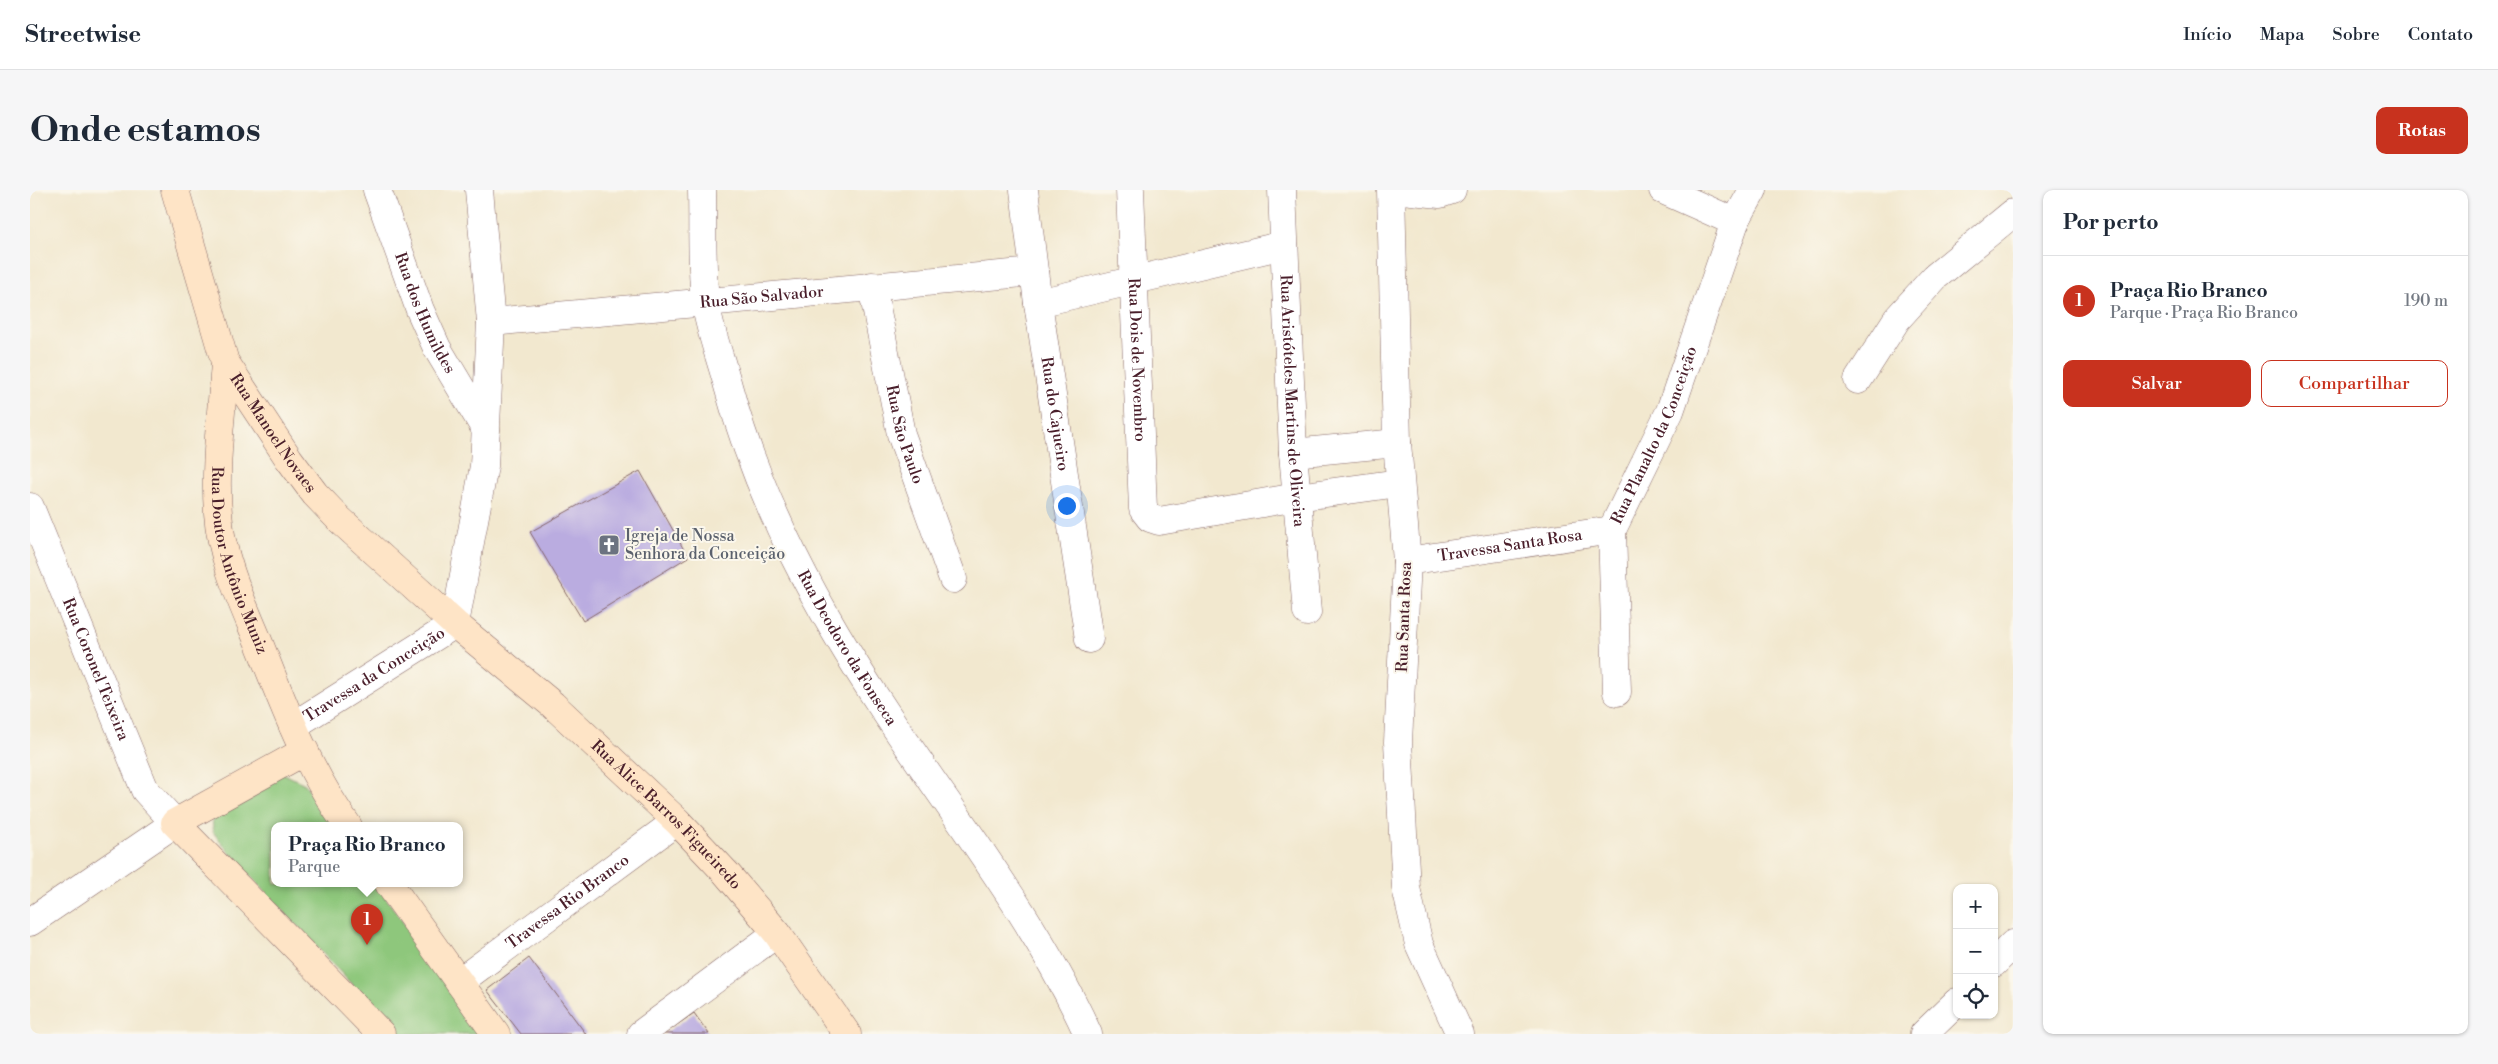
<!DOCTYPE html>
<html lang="pt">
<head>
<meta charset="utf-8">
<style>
  body { margin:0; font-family:"Libre Bodoni",serif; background:#f6f6f7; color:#1f2937 }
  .controls { position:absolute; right:15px; bottom:15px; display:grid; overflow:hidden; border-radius:10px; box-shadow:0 1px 4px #0004 }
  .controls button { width:45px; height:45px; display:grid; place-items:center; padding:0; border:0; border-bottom:1px solid #e0e1e3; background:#fff; color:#1f2937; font:25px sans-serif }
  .you { position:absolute; left:1036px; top:315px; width:18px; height:18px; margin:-12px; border:4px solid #fff; border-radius:50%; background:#1a73e8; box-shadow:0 0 0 8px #1a73e833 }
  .badge { display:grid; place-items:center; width:32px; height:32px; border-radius:50%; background:#c8321e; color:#fff; font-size:16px; font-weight:700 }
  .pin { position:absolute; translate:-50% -41px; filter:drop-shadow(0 1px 2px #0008) }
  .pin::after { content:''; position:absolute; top:26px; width:18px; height:15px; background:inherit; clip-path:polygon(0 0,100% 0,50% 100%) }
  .popup { position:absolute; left:241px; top:632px; width:192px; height:65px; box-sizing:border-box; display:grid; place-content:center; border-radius:10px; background:#fff; filter:drop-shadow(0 1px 4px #0005); font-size:16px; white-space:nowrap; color:#747a83 }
  .popup b { font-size:19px; color:#1f2937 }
  .popup::after { content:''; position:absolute; left:50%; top:100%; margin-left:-10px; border:10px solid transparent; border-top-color:#fff }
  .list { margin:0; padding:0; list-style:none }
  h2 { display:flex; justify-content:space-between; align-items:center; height:65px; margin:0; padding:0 20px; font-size:21px }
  h2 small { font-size:16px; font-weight:400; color:#747a83 }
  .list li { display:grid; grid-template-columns:32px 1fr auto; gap:15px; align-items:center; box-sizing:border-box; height:90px; padding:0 20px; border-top:1px solid #e0e1e3 }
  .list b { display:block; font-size:19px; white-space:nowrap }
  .list p { margin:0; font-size:16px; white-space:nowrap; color:#747a83 }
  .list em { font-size:16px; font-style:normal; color:#747a83 }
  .actions { display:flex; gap:10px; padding:15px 20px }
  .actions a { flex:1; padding:11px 0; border:1px solid #c8321e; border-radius:10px; text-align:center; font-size:18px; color:#c8321e }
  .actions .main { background:#c8321e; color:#fff }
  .icon { flex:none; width:28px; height:28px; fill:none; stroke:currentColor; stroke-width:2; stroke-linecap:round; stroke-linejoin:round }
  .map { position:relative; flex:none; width:1983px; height:844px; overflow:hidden; border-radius:10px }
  header { display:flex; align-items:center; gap:30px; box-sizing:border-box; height:70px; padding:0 25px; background:#fff; border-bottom:1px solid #e0e1e3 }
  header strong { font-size:24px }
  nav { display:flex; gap:28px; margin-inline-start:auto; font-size:18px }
  .intro { display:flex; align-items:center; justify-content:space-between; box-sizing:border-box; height:120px; padding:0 30px }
  h1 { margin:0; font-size:35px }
  .button { padding:12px 22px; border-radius:10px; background:#c8321e; color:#fff; font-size:18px; font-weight:700 }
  main { display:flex; gap:30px; padding:0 30px }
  aside { flex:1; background:#fff; border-radius:10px; box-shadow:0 1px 4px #0004 }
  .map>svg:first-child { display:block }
  .green { fill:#8ec77b; stroke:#6c7353 }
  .building { fill:#baace0 }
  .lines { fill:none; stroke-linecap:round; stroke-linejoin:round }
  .street-casing { stroke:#856564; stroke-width:29 }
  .secondary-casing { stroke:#856564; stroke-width:29 }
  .street { stroke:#fff; stroke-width:28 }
  .secondary { stroke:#fee4c6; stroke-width:28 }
  .labels { text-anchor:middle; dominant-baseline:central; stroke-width:4; stroke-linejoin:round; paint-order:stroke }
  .street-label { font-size:16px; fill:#4a1f2b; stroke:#fbf7ec }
  .worship-label { font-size:16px; fill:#5b616d; stroke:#fbf7ec; text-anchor:start }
</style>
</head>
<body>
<header>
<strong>Streetwise</strong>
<nav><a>Início</a><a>Mapa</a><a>Sobre</a><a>Contato</a></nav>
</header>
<div class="intro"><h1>Onde estamos</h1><a class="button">Rotas</a></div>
<main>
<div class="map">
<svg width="1983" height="844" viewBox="0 0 1983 844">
  <rect width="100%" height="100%" fill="#fbf7ec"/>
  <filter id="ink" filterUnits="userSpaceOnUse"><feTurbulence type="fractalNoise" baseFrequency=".02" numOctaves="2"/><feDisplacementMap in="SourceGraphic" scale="10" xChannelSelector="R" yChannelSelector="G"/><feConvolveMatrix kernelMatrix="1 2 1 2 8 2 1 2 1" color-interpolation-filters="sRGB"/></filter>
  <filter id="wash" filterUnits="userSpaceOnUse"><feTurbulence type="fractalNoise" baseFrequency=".0096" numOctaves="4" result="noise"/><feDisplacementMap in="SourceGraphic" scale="20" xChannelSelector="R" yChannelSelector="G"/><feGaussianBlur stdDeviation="1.12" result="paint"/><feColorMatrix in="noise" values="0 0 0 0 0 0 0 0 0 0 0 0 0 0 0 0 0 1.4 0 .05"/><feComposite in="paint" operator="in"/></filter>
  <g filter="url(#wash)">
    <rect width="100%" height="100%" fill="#f2e8cf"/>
    <path class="green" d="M250 582 275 594 305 636H245V694H346L452 844H368L202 666 183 642 182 619Z"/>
    <g id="blocks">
      <g class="building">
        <path d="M610 281 658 367 553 431 500 342Z"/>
        <path d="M499 768 556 844H491L457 800Z"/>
        <path d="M664 823 679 844H634Z"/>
      </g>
    </g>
  </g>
  <g filter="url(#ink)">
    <use href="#blocks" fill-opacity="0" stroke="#856564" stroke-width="1"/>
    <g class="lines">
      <g class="street-casing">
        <g id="street">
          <path id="s1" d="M347 0 390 120 407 158 456 240"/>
          <path id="s2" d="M672 0C673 36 671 73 675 109 678 136 691 169 698 196 730 314 789 422 856 523 926 629 1005 728 1058 844"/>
          <path id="s3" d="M994 0 1008 113 1059 449"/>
          <path id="s4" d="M1100 0 1113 319 1120 328 1129 331 1267 307 1369 293"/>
          <path id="s5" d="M1252 0 1263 263 1277 422"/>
          <path d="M1361 0 1367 253 1377 371 1368 552 1376 698 1389 754 1430 844"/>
          <path d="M1373 0 1410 4 1422 0"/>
          <path d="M1633 0 1705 32"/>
          <path id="s6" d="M842 96 871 244 923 389"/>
          <path d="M1008 113 1254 55"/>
          <path id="s7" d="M461 132 1004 82"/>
          <path d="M1828 190 1867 129 1905 87 1983 23"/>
          <path d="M1263 263 1367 253"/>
          <path id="s8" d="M0 317 115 600 145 633 0 732"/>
          <path id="s9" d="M1377 371 1582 340"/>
          <path id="s10" d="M1587 502 1582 340 1640 221 1705 32 1723 0"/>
          <path id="s11" d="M263 536 425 434 454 276 461 132 449 0"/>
          <path d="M1964 773 1983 754"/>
          <path id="s12" d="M429 792 647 631"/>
          <path d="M611 844 747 743"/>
          <path d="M1894 844 1927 812"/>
        </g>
      </g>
      <g class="secondary-casing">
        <g id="secondary">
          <path id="s13" d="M145 0 195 172 259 269 285 304 309 329 425 434 523 515 647 631 696 683 747 743 817 844"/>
          <path id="s14" d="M195 172C192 222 184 273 188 323 191 368 212 412 229 453 254 516 278 581 318 636"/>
          <path d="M275 561 145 633 351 844"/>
          <path d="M359 694 466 844"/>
        </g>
      </g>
      <use href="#street" class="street"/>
      <use href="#secondary" class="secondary"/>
    </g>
  </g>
  <defs>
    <g id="church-square" transform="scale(1.125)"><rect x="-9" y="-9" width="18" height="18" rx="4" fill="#6b7280" stroke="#fbf7ec"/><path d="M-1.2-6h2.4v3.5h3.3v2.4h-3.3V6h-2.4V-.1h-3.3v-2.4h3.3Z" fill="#fff"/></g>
  </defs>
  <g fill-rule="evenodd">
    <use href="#church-square" x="579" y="355"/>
  </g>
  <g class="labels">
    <g class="street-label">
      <text stroke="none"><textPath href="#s7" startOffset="272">Rua São Salvador</textPath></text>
      <text stroke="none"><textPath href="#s1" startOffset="132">Rua dos Humildes</textPath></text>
      <text stroke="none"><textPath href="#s4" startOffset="170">Rua Dois de Novembro</textPath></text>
      <text stroke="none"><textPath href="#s5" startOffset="211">Rua Aristóteles Martins de Oliveira</textPath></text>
      <text stroke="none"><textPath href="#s3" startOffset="226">Rua do Cajueiro</textPath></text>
      <text stroke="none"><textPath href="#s13" startOffset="265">Rua Manoel Novaes</textPath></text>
      <text stroke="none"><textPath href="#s6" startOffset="152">Rua São Paulo</textPath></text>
      <text stroke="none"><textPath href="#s10" startOffset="266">Rua Planalto da Conceição</textPath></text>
      <text stroke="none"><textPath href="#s9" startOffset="104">Travessa Santa Rosa</textPath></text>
      <text stroke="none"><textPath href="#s14" startOffset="202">Rua Doutor Antônio Muniz</textPath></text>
      <text transform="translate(1374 427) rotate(-88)">Rua Santa Rosa</text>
      <text stroke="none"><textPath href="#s2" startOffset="488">Rua Deodoro da Fonseca</textPath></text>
      <text stroke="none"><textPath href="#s8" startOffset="175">Rua Coronel Teixeira</textPath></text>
      <text stroke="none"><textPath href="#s11" startOffset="96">Travessa da Conceição</textPath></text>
      <text stroke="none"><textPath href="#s13" startOffset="815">Rua Alice Barros Figueiredo</textPath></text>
      <text stroke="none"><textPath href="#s12" startOffset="135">Travessa Rio Branco</textPath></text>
    </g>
    <g class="worship-label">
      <text x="595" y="346">Igreja de Nossa<tspan x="595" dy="18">Senhora da Conceição</tspan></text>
    </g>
  </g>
</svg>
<div class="controls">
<button>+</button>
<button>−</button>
<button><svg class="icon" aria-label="locate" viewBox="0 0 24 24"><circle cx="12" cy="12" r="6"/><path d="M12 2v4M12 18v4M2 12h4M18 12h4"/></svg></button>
</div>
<div class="you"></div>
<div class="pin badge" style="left:337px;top:755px">1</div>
<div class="popup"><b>Praça Rio Branco</b>Parque</div>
</div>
<aside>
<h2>Por perto<small></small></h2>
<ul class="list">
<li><span class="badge">1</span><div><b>Praça Rio Branco</b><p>Parque · Praça Rio Branco</p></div><em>190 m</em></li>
</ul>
<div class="actions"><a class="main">Salvar</a><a>Compartilhar</a></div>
</aside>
</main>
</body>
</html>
